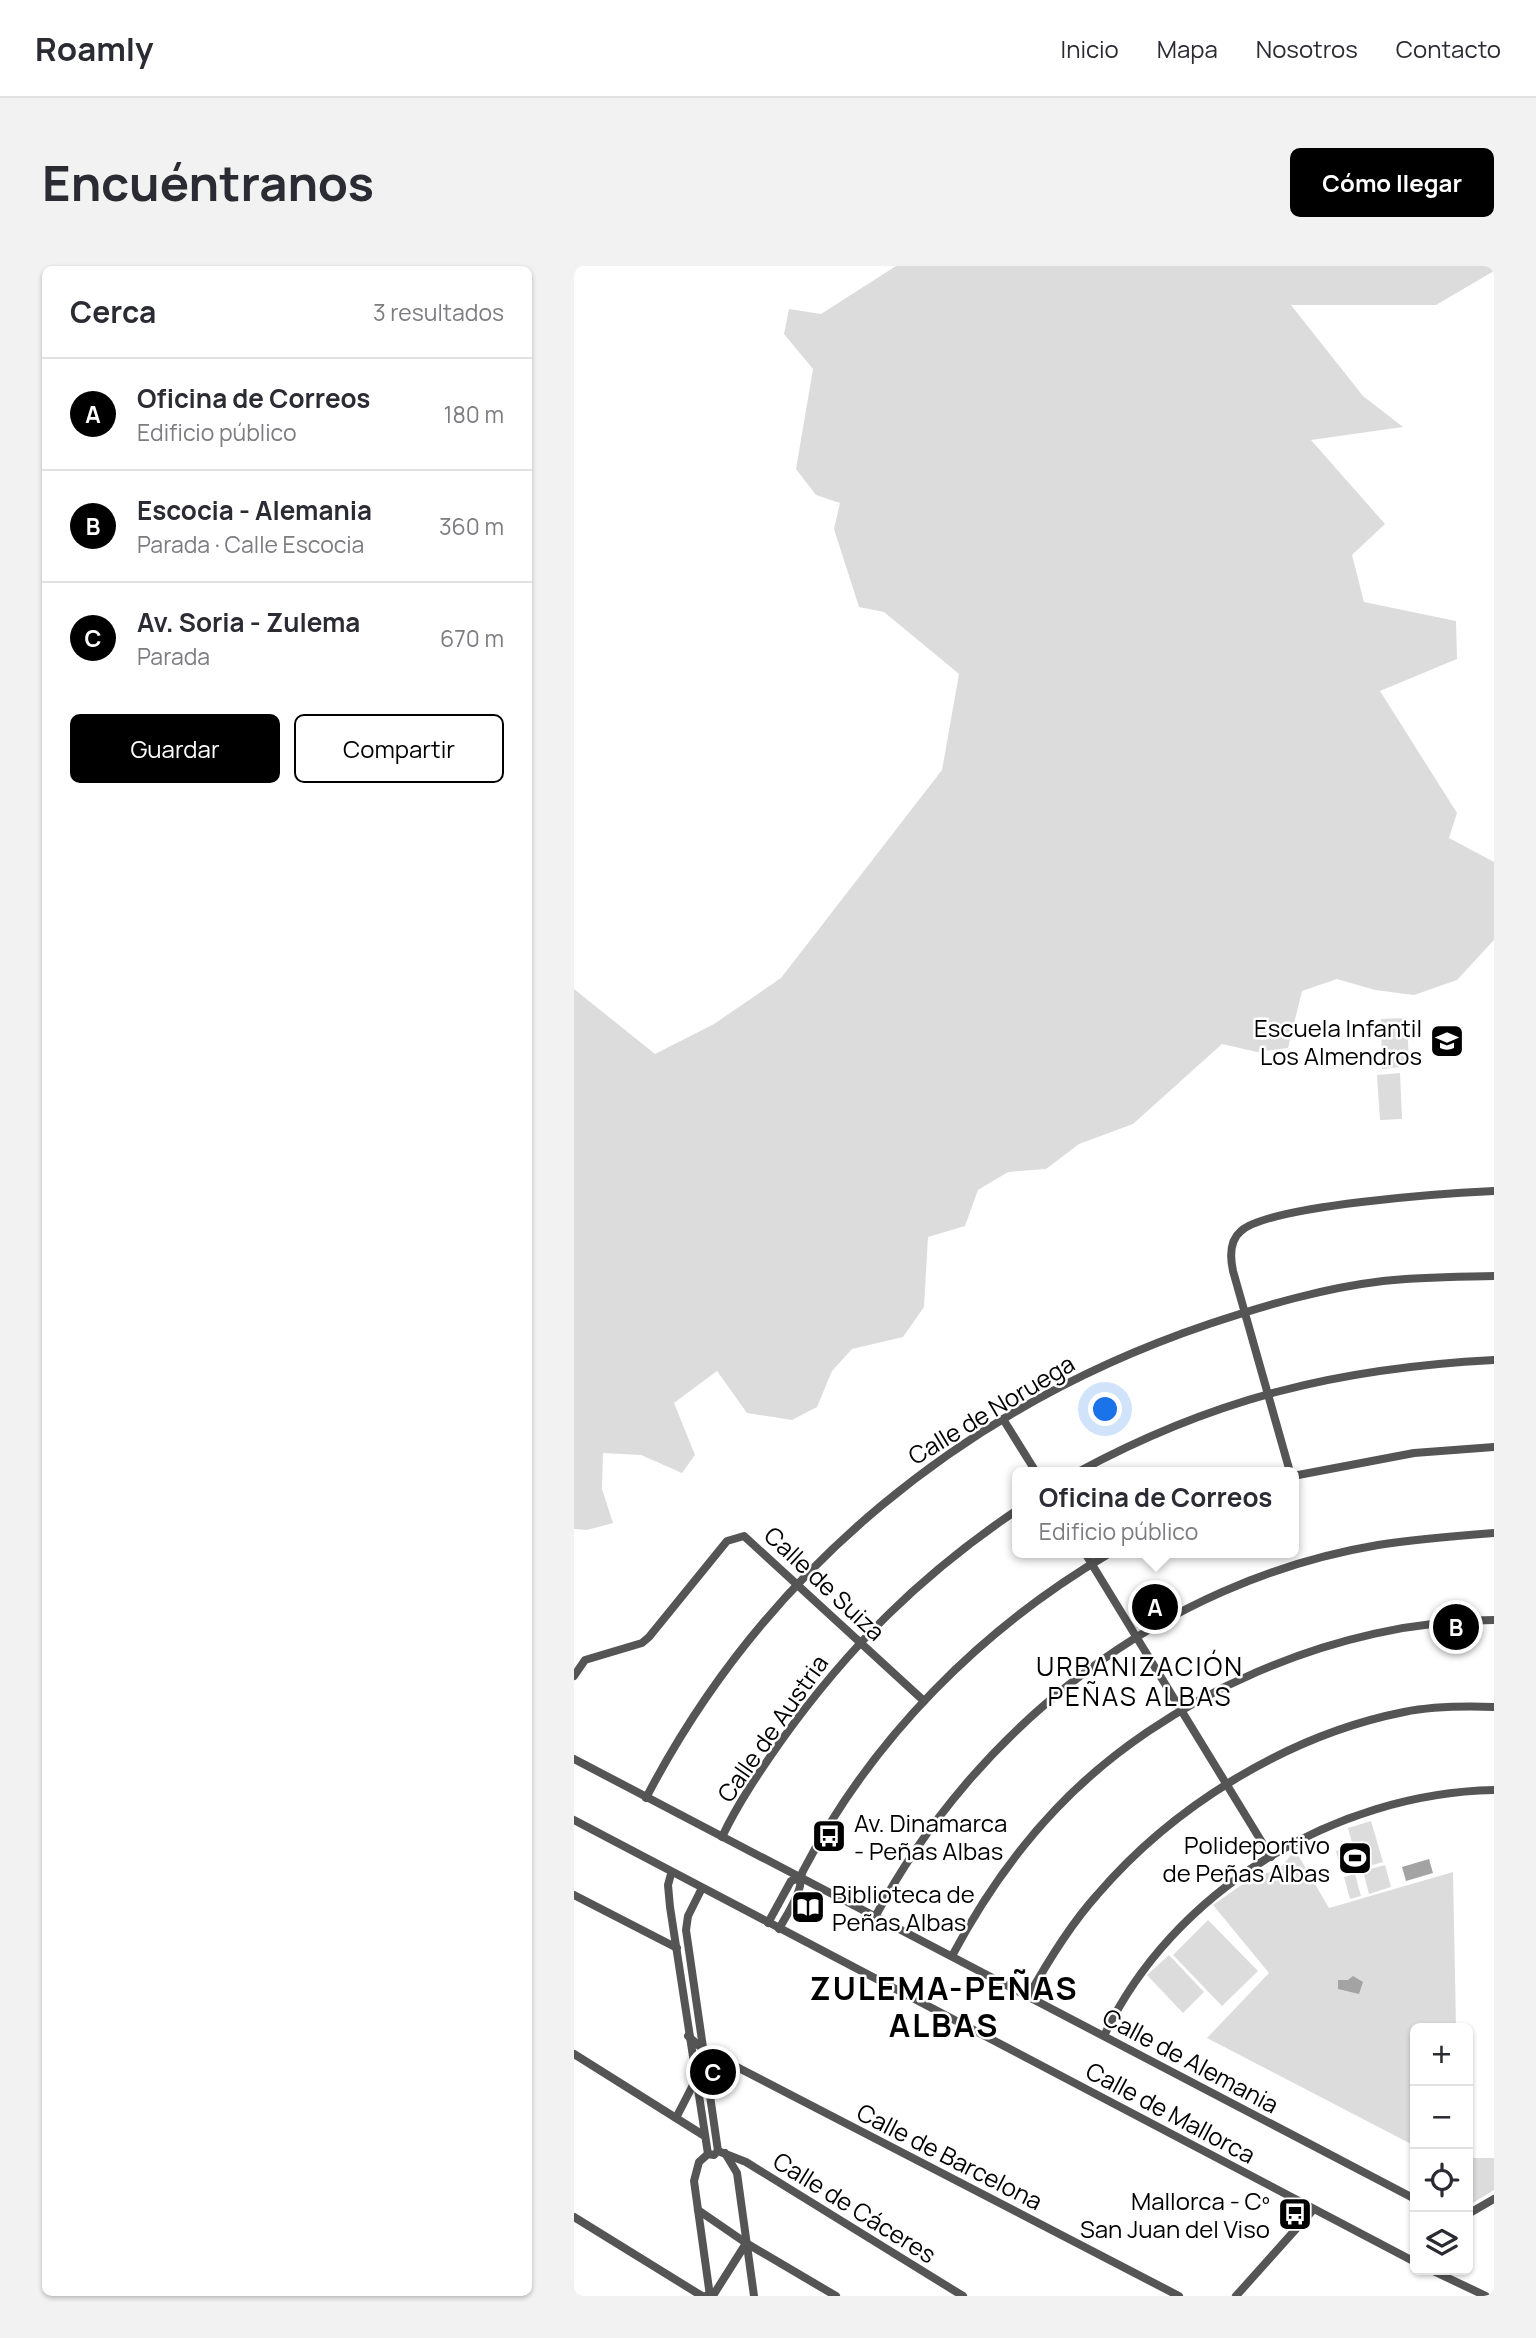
<!DOCTYPE html>
<html lang="es">
<head>
<meta charset="utf-8">
<style>
  body { margin:0; font-family:Manrope,sans-serif; background:#f2f2f3; color:#2b2b33 }
  .controls { position:absolute; right:21px; bottom:21px; display:grid; overflow:hidden; border-radius:10px; box-shadow:0 2px 5px #0004 }
  .controls button { width:63px; height:63px; display:grid; place-items:center; padding:0; border:0; border-bottom:2px solid #e1e1e2; background:#fff; color:#2b2b33; font:35px sans-serif }
  .you { position:absolute; left:532px; top:1144px; width:24px; height:24px; margin:-18px; border:5px solid #fff; border-radius:50%; background:#1a73e8; box-shadow:0 0 0 10px #1a73e833 }
  .badge { display:grid; place-items:center; width:46px; height:46px; border-radius:50%; background:#000; color:#fff; font-size:23px; font-weight:700 }
  .pin { position:absolute; translate:-50% -50%; border:4px solid #fff; box-shadow:0 2px 7px #0006 }
  .popup { position:absolute; left:438px; top:1201px; width:287px; height:91px; box-sizing:border-box; display:grid; place-content:center; border-radius:10px; background:#fff; filter:drop-shadow(0 2px 5px #0005); font-size:23px; white-space:nowrap; color:#7c7c81 }
  .popup b { font-size:26px; color:#2b2b33 }
  .popup::after { content:''; position:absolute; left:50%; top:100%; margin-left:-14px; border:14px solid transparent; border-top-color:#fff }
  .list { margin:0; padding:0; list-style:none }
  h2 { display:flex; justify-content:space-between; align-items:center; height:91px; margin:0; padding:0 28px; font-size:30px }
  h2 small { font-size:23px; font-weight:400; color:#7c7c81 }
  .list li { display:grid; grid-template-columns:46px 1fr auto; gap:21px; align-items:center; box-sizing:border-box; height:112px; padding:0 28px; border-top:2px solid #e1e1e2 }
  .list b { display:block; font-size:26px; white-space:nowrap }
  .list p { margin:0; font-size:23px; white-space:nowrap; color:#7c7c81 }
  .list em { font-size:23px; font-style:normal; color:#7c7c81 }
  .actions { display:flex; gap:14px; padding:21px 28px }
  .actions a { flex:1; padding:16px 0; border:2px solid #000; border-radius:10px; text-align:center; font-size:24px; color:#000 }
  .actions .main { background:#000; color:#fff }
  .icon { flex:none; width:38px; height:38px; fill:none; stroke:currentColor; stroke-width:2; stroke-linecap:round; stroke-linejoin:round }
  .map { position:relative; flex:none; width:920px; height:2030px; overflow:hidden; border-radius:10px }
  header { display:flex; align-items:center; gap:42px; box-sizing:border-box; height:98px; padding:0 35px; background:#fff; border-bottom:2px solid #e1e1e2 }
  header strong { font-size:33px }
  nav { display:flex; gap:38px; margin-inline-start:auto; font-size:24px }
  .intro { display:flex; align-items:center; justify-content:space-between; box-sizing:border-box; height:168px; padding:0 42px }
  h1 { margin:0; font-size:49px }
  .button { padding:18px 32px; border-radius:10px; background:#000; color:#fff; font-size:24px; font-weight:700 }
  main { display:flex; gap:42px; padding:0 42px }
  aside { flex:1; background:#fff; border-radius:10px; box-shadow:0 2px 5px #0004 }
  .map>svg:first-child { display:block }
  .green { fill:#dcdcdc }
  .water { fill:#a3a3a3 }
  .lines { fill:none; stroke-linecap:round; stroke-linejoin:round }
  .street { stroke:#555; stroke-width:8 }
  .labels { text-anchor:middle; dominant-baseline:central; stroke-width:5; stroke-linejoin:round; paint-order:stroke }
  .poi-label { font-size:24px; fill:#000; stroke:#fff; text-anchor:end }
  .street-label { font-size:24px; fill:#000; stroke:#fff }
  .neighbourhood-label { font-size:26px; letter-spacing:2px; fill:#000; stroke:#fff }
  .district-label { font-size:32px; font-weight:bold; letter-spacing:2px; fill:#000; stroke:#fff }
</style>
</head>
<body>
<header>
<strong>Roamly</strong>
<nav><a>Inicio</a><a>Mapa</a><a>Nosotros</a><a>Contacto</a></nav>
</header>
<div class="intro"><h1>Encuéntranos</h1><a class="button">Cómo llegar</a></div>
<main>
<aside>
<h2>Cerca<small>3 resultados</small></h2>
<ul class="list">
<li><span class="badge">A</span><div><b>Oficina de Correos</b><p>Edificio público</p></div><em>180 m</em></li>
<li><span class="badge">B</span><div><b>Escocia - Alemania</b><p>Parada · Calle Escocia</p></div><em>360 m</em></li>
<li><span class="badge">C</span><div><b>Av. Soria - Zulema</b><p>Parada</p></div><em>670 m</em></li>
</ul>
<div class="actions"><a class="main">Guardar</a><a>Compartir</a></div>
</aside>
<div class="map">
<svg width="920" height="2030" viewBox="0 0 920 2030">
  <rect width="100%" height="100%" fill="#fff"/>
  <g class="green">
    <path d="M322 0H920V5L862 39H717L789 130 829 161 737 174 811 258 778 289 790 336 882 355 883 393 806 425 883 547 875 572 920 596V674L883 714 840 729 801 724 763 713 728 725 714 782 683 786 648 778 559 858 505 878 472 903 434 906 404 924 391 960 354 971 350 1041 329 1071 278 1083 258 1105 243 1141 218 1154 173 1147 143 1105 100 1137 121 1189 108 1207 67 1189 29 1187 28 1223 39 1257 13 1264 0 1263V723L81 788 140 758 207 712 368 504 385 408 310 346 285 341 260 263 266 237 242 229 222 203 239 103 210 68 215 43 247 48Z"/>
    <path d="M833 752 835 800 808 803 807 753Z"/>
    <path d="M826 807 828 853 806 854 803 809Z"/>
    <path d="M797 1555 809 1596 785 1603 774 1562Z"/>
    <path d="M773 1582 779 1604 768 1607 762 1585Z"/>
    <path d="M721 1584 755 1642 879 1606 882 1762H841V1880L633 1772 695 1707 639 1639 680 1610 705 1604Z"/>
    <path d="M811 1599 817 1621 795 1628 789 1605Z"/>
    <path d="M781 1608 787 1630 776 1633 770 1611Z"/>
    <path d="M634 1654 684 1705 648 1740 599 1689Z"/>
    <path d="M595 1689 630 1726 609 1747 573 1709Z"/>
    <path d="M894 1892H920V1924L894 1940Z"/>
  </g>
  <g class="water">
    <path d="M855 1593 859 1607 832 1615 828 1601Z"/>
    <path d="M779 1710 789 1716 785 1728 764 1723V1714H774Z"/>
  </g>
  <g class="lines">
    <g class="street">
      <path d="M429 1153 462 1206"/>
      <path d="M504 1206C641 1132 765 1102 920 1094"/>
      <path d="M716 1206 659 1005C656 991 655 975 667 965 696 939 875 927 920 925"/>
      <path d="M719 1210 840 1187 920 1181"/>
      <path d="M511 1287 697 1591"/>
      <path d="M0 1410 11 1394 68 1377 75 1371 153 1275 170 1270 350 1435"/>
      <path d="M0 1493 841 1933"/>
      <path d="M72 1532C191 1303 392 1140 635 1058 692 1039 750 1022 809 1015 846 1011 883 1011 920 1010"/>
      <path d="M0 1554 841 1996"/>
      <path d="M148 1571C164 1537 186 1505 207 1475 275 1380 347 1309 443 1244"/>
      <path d="M97 1608 94 1619 96 1641 134 1888"/>
      <path d="M127 1624 114 1650 112 1664 144 1885"/>
      <path d="M0 1629 103 1682"/>
      <path d="M301 1651C402 1461 589 1315 804 1279 842 1273 881 1270 920 1267"/>
      <path d="M194 1657 217 1615 226 1612"/>
      <path d="M205 1663C212 1650 223 1634 226 1620 227 1614 226 1610 229 1605 298 1472 408 1362 536 1287"/>
      <path d="M378 1690C406 1637 441 1586 482 1543 589 1430 764 1354 920 1354"/>
      <path d="M454 1731C474 1695 496 1659 523 1629 599 1540 714 1469 830 1446 860 1440 889 1440 920 1441"/>
      <path d="M114 1770 130 1784 605 2030"/>
      <path d="M530 1770C598 1625 761 1527 920 1524"/>
      <path d="M0 1788 129 1869"/>
      <path d="M102 1852 120 1817"/>
      <path d="M151 1887 163 1907 180 2030"/>
      <path d="M124 1944 172 1977 262 2030"/>
      <path d="M894 1948 920 1933"/>
      <path d="M0 1951 128 2030"/>
      <path d="M857 2004 912 2030"/>
      <path d="M132 2030 140 2028 171 1979"/>
      <path d="M136 2030 120 1915 125 1896 134 1888 140 1889 144 1885 172 1896 389 2030"/>
      <path d="M662 2030 739 1944"/>
    </g>
  </g>
  <defs>
    <g id="school-square" transform="scale(1.75)"><rect x="-9" y="-9" width="18" height="18" rx="4" fill="#000" stroke="#fff"/><path d="M0-5L7-2L0 1L-7-2ZM-4 1L0 2.5L4 1V4Q0 6-4 4Z" fill="#fff"/></g>
    <g id="bus-square" transform="scale(1.75)"><rect x="-9" y="-9" width="18" height="18" rx="4" fill="#000" stroke="#fff"/><path d="M-5-6H5V4H4V6H2V4H-2V6H-4V4H-5ZM-3.5-4V0h7V-4ZM-3.5 1.2v1.5H-2V1.2ZM2 1.2v1.5H3.5V1.2Z" fill="#fff"/></g>
    <g id="stadium-square" transform="scale(1.75)"><rect x="-9" y="-9" width="18" height="18" rx="4" fill="#000" stroke="#fff"/><path d="M0-5a6.5 5 0 1 0 0 10a6.5 5 0 1 0 0-10ZM-3.5-1.8h7v3.6h-7Z" fill="#fff"/></g>
    <g id="library-square" transform="scale(1.75)"><rect x="-9" y="-9" width="18" height="18" rx="4" fill="#000" stroke="#fff"/><path d="M-6-4Q-3-5.5-.7-3.5V5Q-3 3-6 4ZM6-4Q3-5.5 .7-3.5V5Q3 3 6 4Z" fill="#fff"/></g>
  </defs>
  <g fill-rule="evenodd">
    <use href="#school-square" x="873" y="775"/>
    <use href="#bus-square" x="255" y="1570"/>
    <use href="#stadium-square" x="781" y="1592"/>
    <use href="#library-square" x="234" y="1641"/>
    <use href="#bus-square" x="721" y="1948"/>
  </g>
  <g class="labels">
    <g class="poi-label">
      <text x="848" y="761">Escuela Infantil<tspan x="848" dy="28">Los Almendros</tspan></text>
      <text x="280" y="1556" text-anchor="start">Av. Dinamarca<tspan x="280" dy="28">- Peñas Albas</tspan></text>
      <text x="756" y="1578">Polideportivo<tspan x="756" dy="28">de Peñas Albas</tspan></text>
      <text x="258" y="1627" text-anchor="start">Biblioteca de<tspan x="258" dy="28">Peñas Albas</tspan></text>
      <text x="696" y="1934">Mallorca - Cº<tspan x="696" dy="28">San Juan del Viso</tspan></text>
    </g>
    <g class="street-label">
      <text transform="translate(417 1143) rotate(-31)">Calle de Noruega</text>
      <text transform="translate(251 1317) rotate(43)">Calle de Suiza</text>
      <text transform="translate(198 1462) rotate(-55)">Calle de Austria</text>
      <text transform="translate(617 1794) rotate(28)">Calle de Alemania</text>
      <text transform="translate(597 1846) rotate(28)">Calle de Mallorca</text>
      <text transform="translate(376 1890) rotate(27)">Calle de Barcelona</text>
      <text transform="translate(281 1941) rotate(32)">Calle de Cáceres</text>
    </g>
    <g class="neighbourhood-label">
      <text x="566" y="1400">URBANIZACIÓN<tspan x="566" dy="30">PEÑAS ALBAS</tspan></text>
    </g>
    <g class="district-label">
      <text x="370" y="1722">ZULEMA-PEÑAS<tspan x="370" dy="37">ALBAS</tspan></text>
    </g>
  </g>
</svg>
<div class="controls">
<button>+</button>
<button>−</button>
<button><svg class="icon" aria-label="locate" viewBox="0 0 24 24"><circle cx="12" cy="12" r="6"/><path d="M12 2v4M12 18v4M2 12h4M18 12h4"/></svg></button>
<button><svg class="icon" aria-label="layers" viewBox="0 0 24 24"><path d="M12 4l9 5-9 5-9-5zM3 14l9 5 9-5"/></svg></button>
</div>
<div class="you"></div>
<div class="pin badge" style="left:581px;top:1341px">A</div>
<div class="popup"><b>Oficina de Correos</b>Edificio público</div>
<div class="pin badge" style="left:882px;top:1361px">B</div>
<div class="pin badge" style="left:139px;top:1806px">C</div>
</div>
</main>
</body>
</html>
